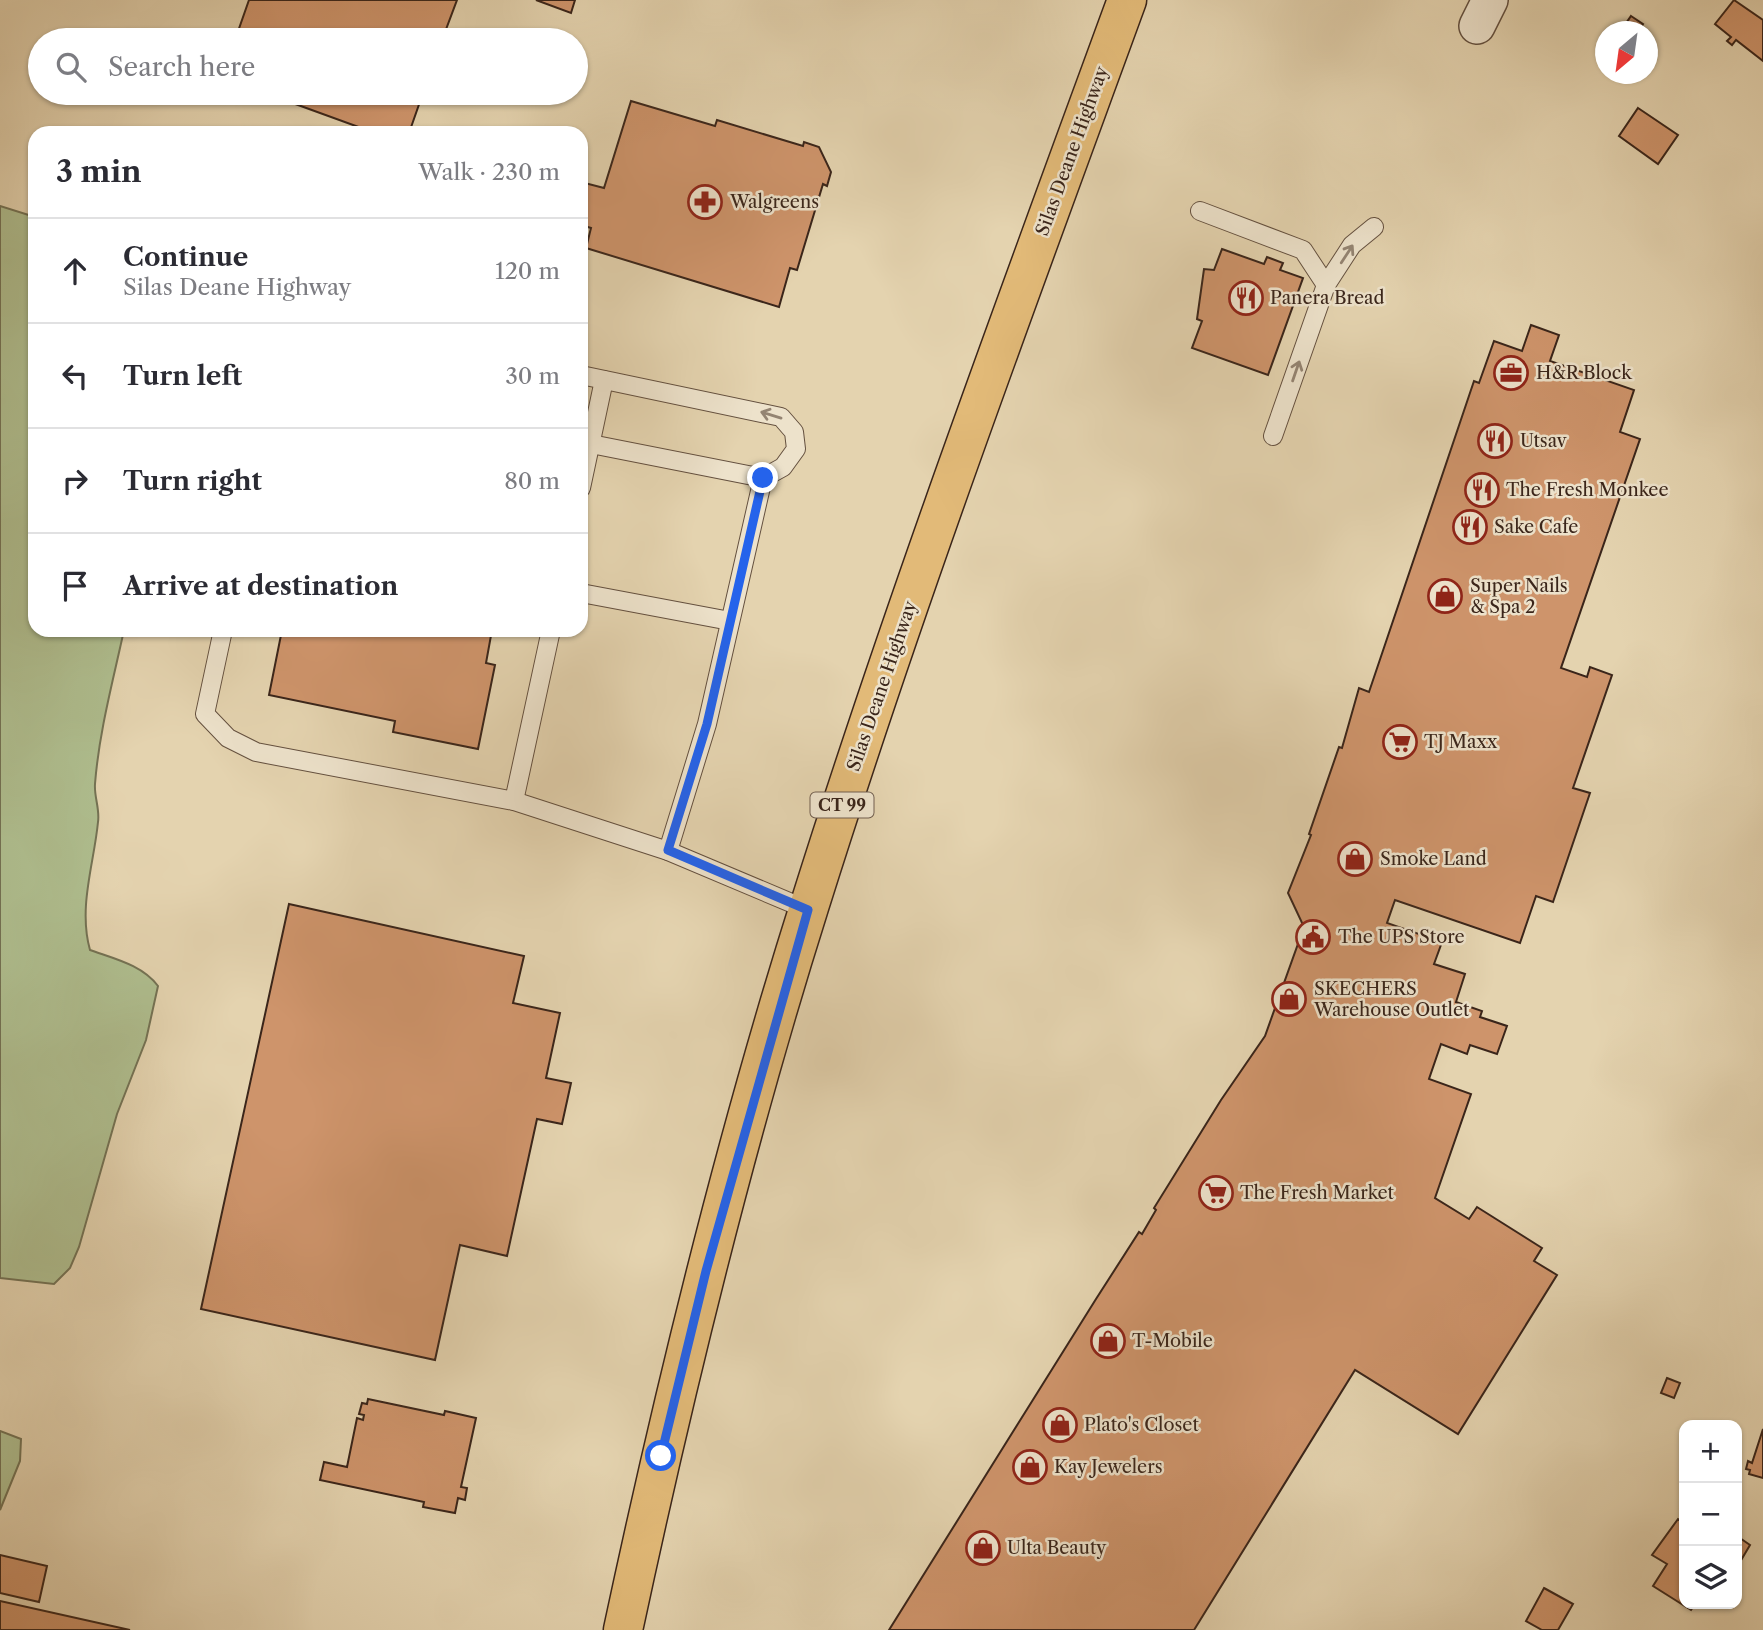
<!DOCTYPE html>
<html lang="en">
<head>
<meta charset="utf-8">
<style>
  body { margin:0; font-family:"Libre Caslon Text",serif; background:#f7f7f7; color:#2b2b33 }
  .controls { position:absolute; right:21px; bottom:21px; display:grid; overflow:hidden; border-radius:14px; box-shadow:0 2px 5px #0004 }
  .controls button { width:63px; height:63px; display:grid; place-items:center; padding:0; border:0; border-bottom:2px solid #e1e1e2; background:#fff; color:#2b2b33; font:35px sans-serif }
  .compass { position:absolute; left:1595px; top:21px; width:63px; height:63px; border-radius:50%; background:#fff; box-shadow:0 2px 5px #0004; rotate:209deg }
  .stop { position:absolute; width:21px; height:21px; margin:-16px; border:5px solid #2563eb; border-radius:50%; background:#fff }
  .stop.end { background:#2563eb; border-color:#fff; box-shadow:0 2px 7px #0008 }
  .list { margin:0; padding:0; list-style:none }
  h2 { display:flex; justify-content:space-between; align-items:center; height:91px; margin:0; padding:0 28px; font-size:30px }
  h2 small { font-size:23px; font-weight:400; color:#7c7c81 }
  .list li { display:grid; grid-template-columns:46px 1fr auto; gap:21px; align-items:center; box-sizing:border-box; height:105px; padding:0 28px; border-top:2px solid #e1e1e2 }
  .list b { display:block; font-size:26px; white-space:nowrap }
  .list p { margin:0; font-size:23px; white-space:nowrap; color:#7c7c81 }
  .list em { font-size:23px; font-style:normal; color:#7c7c81 }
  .icon { flex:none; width:38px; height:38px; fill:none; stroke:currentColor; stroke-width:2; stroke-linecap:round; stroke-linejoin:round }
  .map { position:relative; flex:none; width:1763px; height:1630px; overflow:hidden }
  .search { position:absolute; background:#fff; box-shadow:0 2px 5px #0004; left:28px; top:28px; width:560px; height:77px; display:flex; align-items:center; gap:18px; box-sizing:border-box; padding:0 24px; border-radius:38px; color:#7c7c81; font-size:26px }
  .panel { position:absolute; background:#fff; box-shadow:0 2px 5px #0004; left:28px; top:126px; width:560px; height:511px; border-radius:21px }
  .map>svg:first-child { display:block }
  .green { fill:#afbe8f; stroke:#747254; stroke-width:2 }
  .building { fill:#ce946b; stroke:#3a251a; stroke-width:2 }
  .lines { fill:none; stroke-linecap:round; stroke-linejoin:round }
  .service-casing { stroke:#64503f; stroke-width:20 }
  .minor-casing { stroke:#64503f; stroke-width:38 }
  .primary-casing { stroke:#3a251a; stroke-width:41 }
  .service { stroke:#ede2cb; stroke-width:18 }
  .minor { stroke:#ede2cb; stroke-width:35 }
  .primary { stroke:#e2ba78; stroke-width:38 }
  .oneway { stroke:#948472 }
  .route { stroke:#2563eb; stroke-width:9 }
  .labels { text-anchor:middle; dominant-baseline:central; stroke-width:5; stroke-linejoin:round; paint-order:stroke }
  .shield { fill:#ede2cb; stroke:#705e4f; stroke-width:2 }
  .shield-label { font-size:16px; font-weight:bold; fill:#3a251a }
  .street-label { font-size:18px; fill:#3a251a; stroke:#ede2cb }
  .poi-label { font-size:18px; fill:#3a251a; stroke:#ede2cb; text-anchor:start }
</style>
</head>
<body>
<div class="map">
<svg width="1763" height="1630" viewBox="0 0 1763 1630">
  <rect width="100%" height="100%" fill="#e4d3af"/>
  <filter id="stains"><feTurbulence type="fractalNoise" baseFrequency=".00286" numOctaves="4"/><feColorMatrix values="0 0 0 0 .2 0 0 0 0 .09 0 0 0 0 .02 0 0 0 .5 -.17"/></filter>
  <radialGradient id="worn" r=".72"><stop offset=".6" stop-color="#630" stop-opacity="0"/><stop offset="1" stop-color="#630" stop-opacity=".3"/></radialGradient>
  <g class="green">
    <path d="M0 206 35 217V630H124C113 681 99 732 95 784 94 797 100 809 98 822 94 864 78 907 90 950 115 959 142 965 158 986L146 1040 117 1114 79 1247 70 1268 54 1284 0 1278Z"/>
    <path d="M0 1431 21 1439 20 1461 0 1510Z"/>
  </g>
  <g class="building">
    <path d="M249 0H457L442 40H235Z"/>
    <path d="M536 0H575L571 13Z"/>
    <path d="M1734 0 1763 20V61L1736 40 1732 45 1727 41 1731 37 1715 24Z"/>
    <path d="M1631 16 1643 24 1638 32H1620Z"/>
    <path d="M265 93H423L409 133H375Z"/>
    <path d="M631 101 715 126 717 120 803 146 804 142 819 147 831 172 827 186 823 184 797 270 790 268 779 307 586 248 591 228 581 225V182L604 188Z"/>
    <path d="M1638 108 1678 135 1658 164 1619 136Z"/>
    <path d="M1222 249 1264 264 1267 257 1283 263 1280 270 1303 278 1268 375 1192 348 1202 321 1197 319 1204 269 1214 270Z"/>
    <path d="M1531 325 1559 335 1550 361 1634 390 1620 432 1640 439 1561 668 1587 677 1590 667 1612 675 1573 788 1590 793 1553 902 1536 896 1520 943 1395 900 1387 923 1442 942 1434 964 1465 974 1456 1002 1482 1011 1480 1017 1507 1026 1497 1054 1470 1045 1467 1054 1441 1044 1429 1079 1471 1094 1435 1198 1469 1219 1477 1207 1542 1248 1534 1261 1557 1275 1458 1434 1355 1370 1194 1630H889L1096 1299 1139 1232 1142 1234 1156 1210 1154 1208 1221 1100 1265 1036 1304 927 1288 893 1311 835 1309 834 1339 747 1342 748 1359 688 1369 692 1474 381 1479 383 1494 341 1522 351Z"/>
    <path d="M282 630H492L486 663 495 665 478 749 393 732 395 721 269 695Z"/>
    <path d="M289 904 524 956 513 1003 560 1013 546 1078 571 1083 562 1124 537 1119 507 1256 460 1245 435 1360 201 1309Z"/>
    <path d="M1667 1378 1680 1383 1674 1398 1661 1393Z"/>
    <path d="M368 1399 444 1415 445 1411 476 1418 461 1487 467 1488 465 1500 458 1498 455 1513 423 1507 424 1502 320 1480 324 1462 347 1467 357 1418 363 1420 364 1415 359 1414 362 1403 367 1404Z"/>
    <path d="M1763 1429V1478L1749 1474 1750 1470 1746 1469 1748 1461 1752 1463Z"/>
    <path d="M1678 1519 1684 1523V1604H1695L1691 1610 1653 1586 1667 1564 1652 1555Z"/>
    <path d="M1737 1536 1750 1545 1737 1567Z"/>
    <path d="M0 1555 47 1566 39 1602 0 1593Z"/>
    <path d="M1544 1588 1573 1604 1558 1630H1542L1526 1621Z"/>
    <path d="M0 1601 130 1630H0Z"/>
  </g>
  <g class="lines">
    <g class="service-casing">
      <g id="service">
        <path d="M1200 211 1303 250 1326 285 1273 436"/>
        <path d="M1326 285 1352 245 1374 227"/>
        <path d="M581 375 781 417 794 432 796 449 783 467 763 478 591 444"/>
        <path d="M581 488 604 380"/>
        <path d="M581 593 730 621"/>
        <path d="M223 630 205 714 228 738 256 752 514 801 668 851 808 910"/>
        <path d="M514 801 551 630"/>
        <path d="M668 851 707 724 763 478"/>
      </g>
    </g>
    <g class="minor-casing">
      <path id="minor" d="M1477 26 1490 0"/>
    </g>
    <g class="primary-casing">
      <path id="primary" d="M623 1630C675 1387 734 1144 809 907 905 601 1017 301 1127 0"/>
    </g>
    <use href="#service" class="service"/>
    <use href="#minor" class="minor"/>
    <use href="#primary" class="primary"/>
  </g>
  <defs><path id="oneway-shaft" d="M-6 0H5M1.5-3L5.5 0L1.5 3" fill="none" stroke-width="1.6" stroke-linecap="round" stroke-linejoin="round" transform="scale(1.75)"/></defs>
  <g class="oneway">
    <use href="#oneway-shaft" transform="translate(1347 254) rotate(-57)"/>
    <use href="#oneway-shaft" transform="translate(1296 371) rotate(-71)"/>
    <use href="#oneway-shaft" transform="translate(771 415) rotate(-163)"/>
  </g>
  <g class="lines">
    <path class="route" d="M661 1456 706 1271 808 910 668 850 707 724 763 478"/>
  </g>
  <defs>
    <g id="pharmacy-ring" transform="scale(1.75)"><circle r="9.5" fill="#ede2cb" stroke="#8f2418" stroke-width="1.5"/><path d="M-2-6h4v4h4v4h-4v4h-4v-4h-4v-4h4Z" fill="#8f2418"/></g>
    <g id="restaurant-ring" transform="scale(1.75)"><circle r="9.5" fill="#ede2cb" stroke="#8f2418" stroke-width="1.5"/><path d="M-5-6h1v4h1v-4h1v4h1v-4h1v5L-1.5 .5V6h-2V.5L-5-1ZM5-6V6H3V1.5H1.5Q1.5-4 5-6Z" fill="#8f2418"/></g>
    <g id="office-ring" transform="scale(1.75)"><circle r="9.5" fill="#ede2cb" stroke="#8f2418" stroke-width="1.5"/><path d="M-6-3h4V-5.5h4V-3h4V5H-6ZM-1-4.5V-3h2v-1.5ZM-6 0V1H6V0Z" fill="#8f2418"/></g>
    <g id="shop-ring" transform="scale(1.75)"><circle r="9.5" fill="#ede2cb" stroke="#8f2418" stroke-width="1.5"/><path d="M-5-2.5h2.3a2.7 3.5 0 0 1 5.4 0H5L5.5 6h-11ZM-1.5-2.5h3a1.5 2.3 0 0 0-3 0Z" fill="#8f2418"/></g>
    <g id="supermarket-ring" transform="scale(1.75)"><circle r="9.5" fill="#ede2cb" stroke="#8f2418" stroke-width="1.5"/><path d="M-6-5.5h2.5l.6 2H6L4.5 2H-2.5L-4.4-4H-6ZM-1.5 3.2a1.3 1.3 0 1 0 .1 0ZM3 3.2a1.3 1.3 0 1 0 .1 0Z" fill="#8f2418"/></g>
    <g id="civic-ring" transform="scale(1.75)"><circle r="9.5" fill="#ede2cb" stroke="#8f2418" stroke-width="1.5"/><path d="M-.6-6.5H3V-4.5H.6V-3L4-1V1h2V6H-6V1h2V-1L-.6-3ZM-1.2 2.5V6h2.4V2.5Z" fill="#8f2418"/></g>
  </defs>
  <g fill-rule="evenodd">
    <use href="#pharmacy-ring" x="705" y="202"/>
    <use href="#restaurant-ring" x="1246" y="298"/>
    <use href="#office-ring" x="1511" y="373"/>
    <use href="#restaurant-ring" x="1495" y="441"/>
    <use href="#restaurant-ring" x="1482" y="490"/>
    <use href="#restaurant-ring" x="1470" y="527"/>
    <use href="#shop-ring" x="1445" y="596"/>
    <use href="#supermarket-ring" x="1400" y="742"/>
    <use href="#shop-ring" x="1355" y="859"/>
    <use href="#civic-ring" x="1313" y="937"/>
    <use href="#shop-ring" x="1289" y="999"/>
    <use href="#supermarket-ring" x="1216" y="1193"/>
    <use href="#shop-ring" x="1108" y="1341"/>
    <use href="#shop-ring" x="1060" y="1425"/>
    <use href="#shop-ring" x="1030" y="1467"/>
    <use href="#shop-ring" x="983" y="1548"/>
  </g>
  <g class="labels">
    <rect class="shield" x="810.5" y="792.5" width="63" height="25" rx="5"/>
    <g class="shield-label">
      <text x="842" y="805">CT 99</text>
    </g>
    <g class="street-label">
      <text transform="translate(1072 151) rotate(-70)">Silas Deane Highway</text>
      <text transform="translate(882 686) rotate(-71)">Silas Deane Highway</text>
    </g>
    <g class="poi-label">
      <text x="730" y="202">Walgreens</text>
      <text x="1270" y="298">Panera Bread</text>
      <text x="1536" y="373">H&amp;R Block</text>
      <text x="1520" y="441">Utsav</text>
      <text x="1506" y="490">The Fresh Monkee</text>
      <text x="1494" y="527">Sake Cafe</text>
      <text x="1470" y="586">Super Nails<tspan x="1470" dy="21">&amp; Spa 2</tspan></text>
      <text x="1424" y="742">TJ Maxx</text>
      <text x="1380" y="859">Smoke Land</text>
      <text x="1338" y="937">The UPS Store</text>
      <text x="1314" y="989">SKECHERS<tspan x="1314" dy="21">Warehouse Outlet</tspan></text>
      <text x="1240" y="1193">The Fresh Market</text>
      <text x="1132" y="1341">T-Mobile</text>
      <text x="1084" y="1425">Plato's Closet</text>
      <text x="1054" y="1467">Kay Jewelers</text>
      <text x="1007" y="1548">Ulta Beauty</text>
    </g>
  </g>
  <rect width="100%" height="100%" filter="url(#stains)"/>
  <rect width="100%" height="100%" fill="url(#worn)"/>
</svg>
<div class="controls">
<button>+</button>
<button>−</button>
<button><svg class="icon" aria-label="layers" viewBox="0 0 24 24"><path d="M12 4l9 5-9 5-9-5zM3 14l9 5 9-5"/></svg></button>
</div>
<svg class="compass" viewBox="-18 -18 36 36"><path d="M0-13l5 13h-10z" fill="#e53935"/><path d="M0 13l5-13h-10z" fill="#7c7c81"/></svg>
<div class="stop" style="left:661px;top:1456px"></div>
<div class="stop end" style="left:763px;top:478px"></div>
<div class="search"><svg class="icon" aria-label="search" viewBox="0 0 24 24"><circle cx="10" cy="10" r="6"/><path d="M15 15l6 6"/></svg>Search here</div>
<section class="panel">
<h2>3 min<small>Walk · 230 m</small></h2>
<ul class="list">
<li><svg class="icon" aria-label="ahead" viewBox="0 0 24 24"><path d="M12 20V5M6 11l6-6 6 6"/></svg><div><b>Continue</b><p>Silas Deane Highway</p></div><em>120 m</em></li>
<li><svg class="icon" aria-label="left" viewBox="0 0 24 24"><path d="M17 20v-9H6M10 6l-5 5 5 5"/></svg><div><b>Turn left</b></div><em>30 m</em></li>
<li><svg class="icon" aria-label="right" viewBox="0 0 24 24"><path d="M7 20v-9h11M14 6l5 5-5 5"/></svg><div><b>Turn right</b></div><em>80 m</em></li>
<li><svg class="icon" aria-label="arrive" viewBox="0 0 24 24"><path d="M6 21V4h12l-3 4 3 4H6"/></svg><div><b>Arrive at destination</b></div></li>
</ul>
</section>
</div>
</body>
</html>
